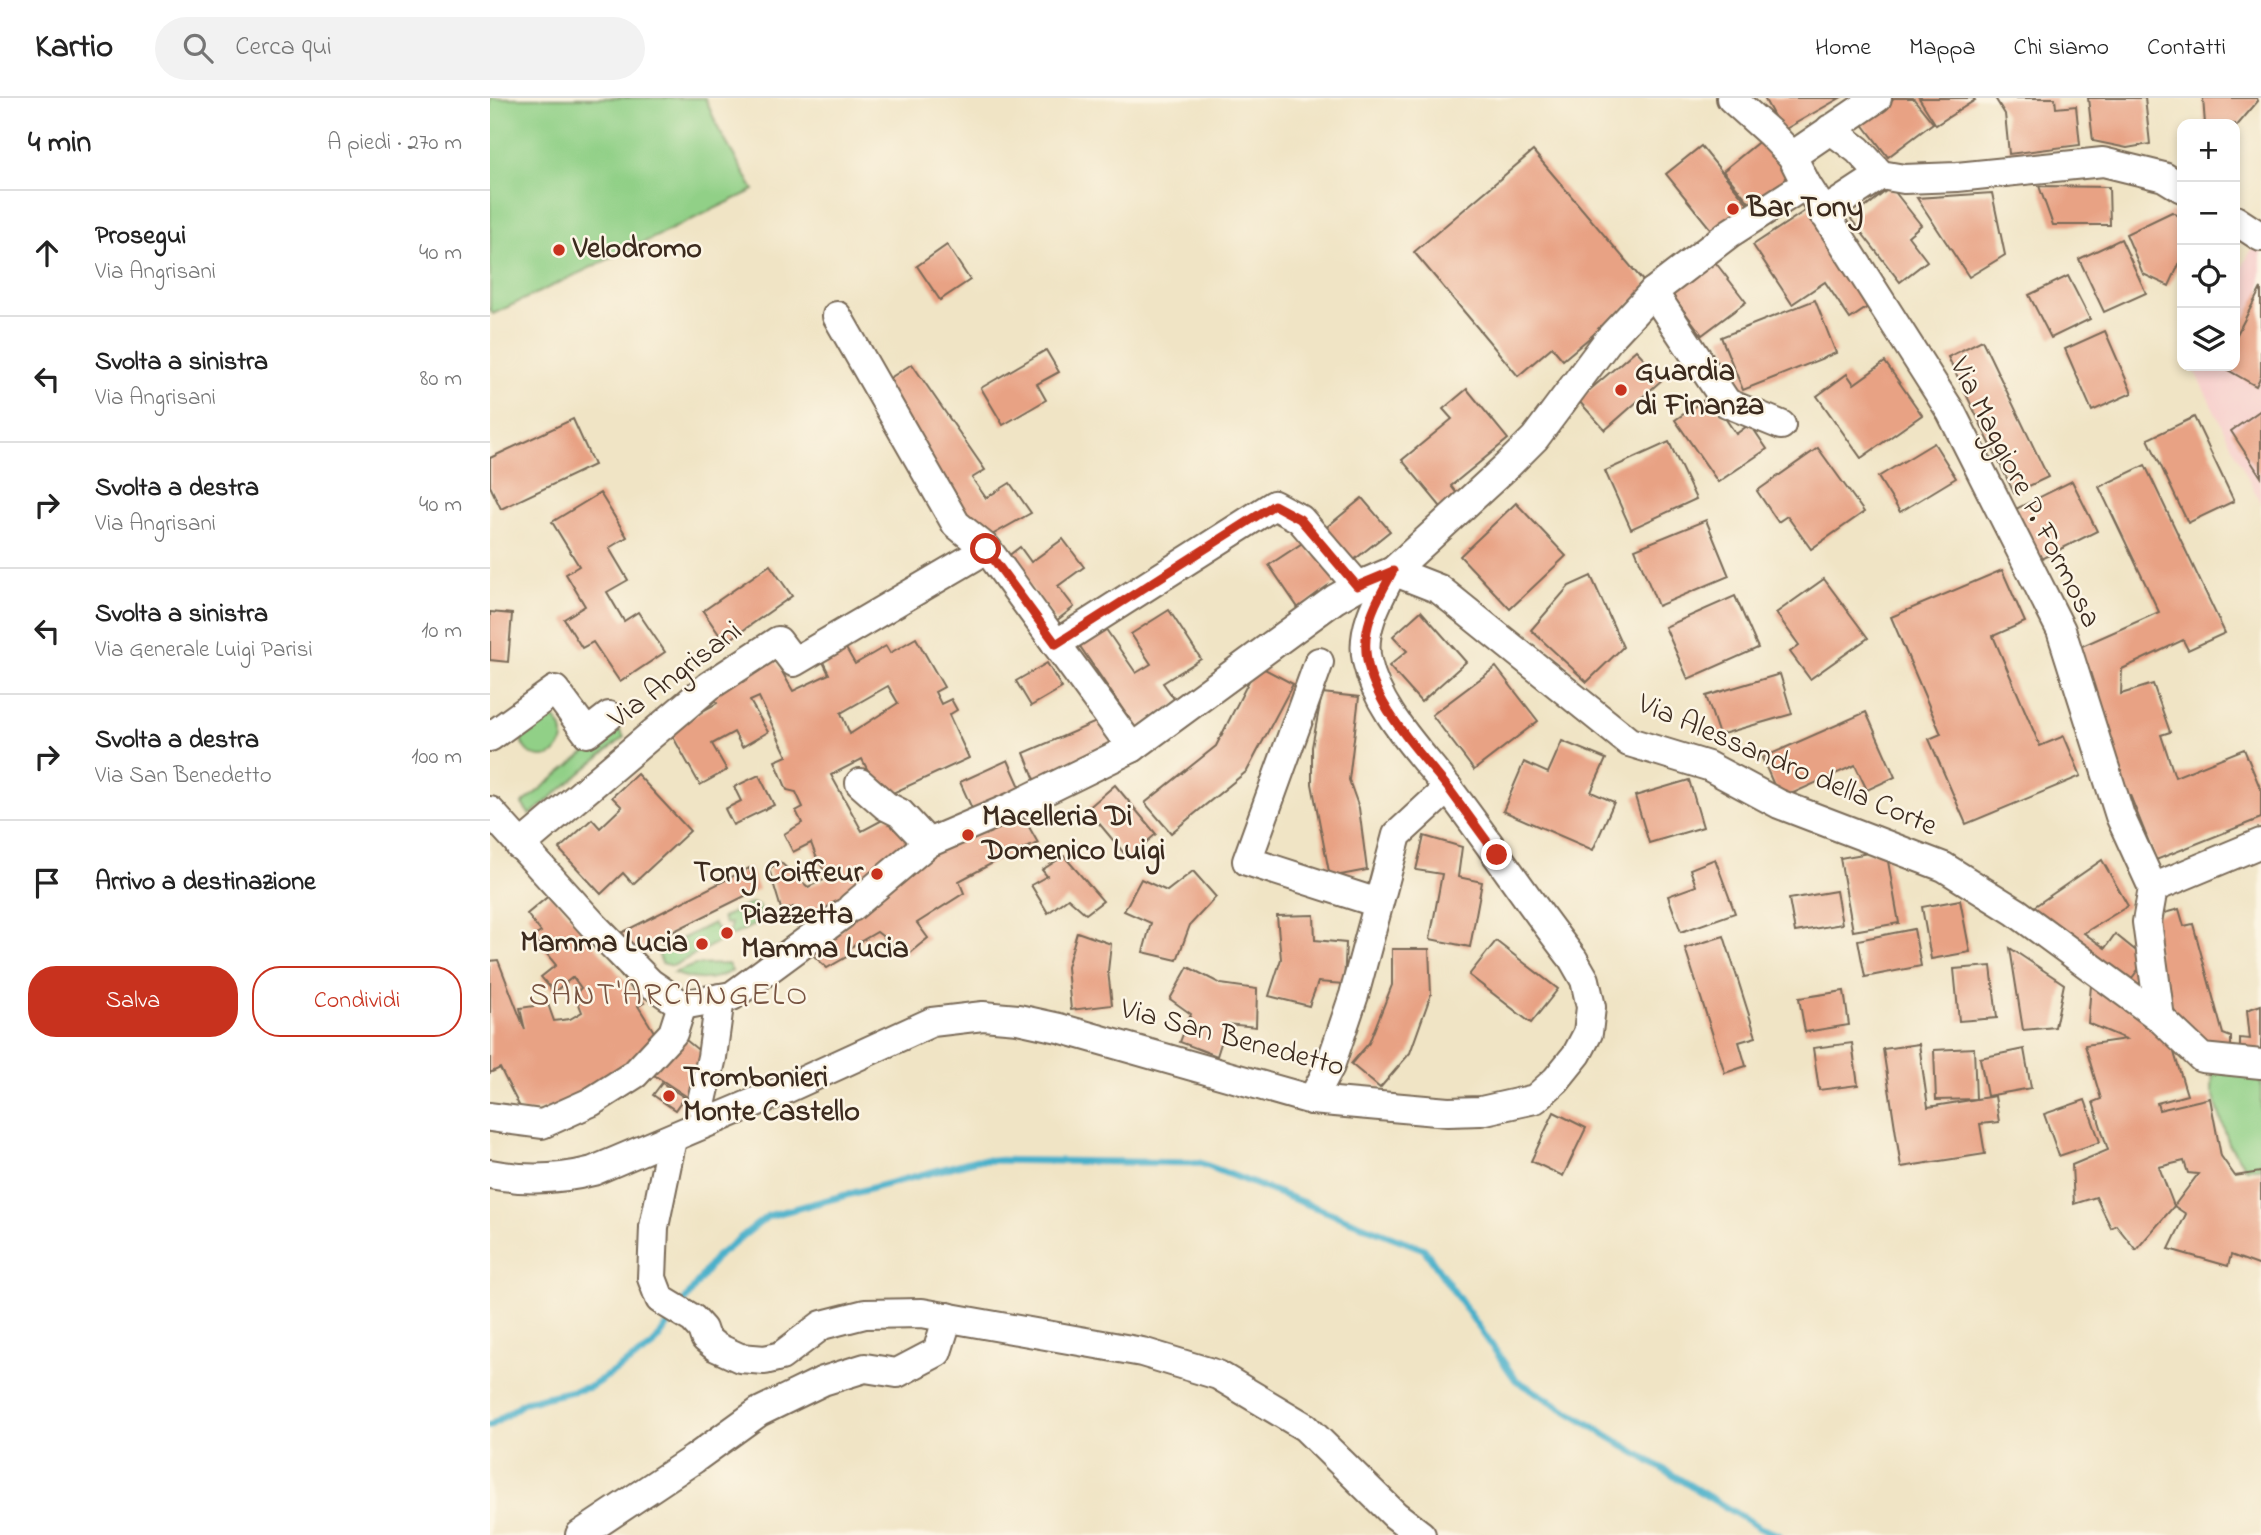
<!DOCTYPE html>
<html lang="it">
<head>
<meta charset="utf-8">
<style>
  body { margin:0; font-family:"Indie Flower",sans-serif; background:#f2f2f2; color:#222 }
  .controls { position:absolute; right:21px; top:21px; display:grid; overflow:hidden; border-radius:14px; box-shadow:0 4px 10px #0003 }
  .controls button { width:63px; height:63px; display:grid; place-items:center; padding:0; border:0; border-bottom:2px solid #e0e0e0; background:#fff; color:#222; font:35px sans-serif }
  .stop { position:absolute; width:21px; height:21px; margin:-16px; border:5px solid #c8321e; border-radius:50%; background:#fff }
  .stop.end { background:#c8321e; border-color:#fff; box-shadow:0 2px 7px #0008 }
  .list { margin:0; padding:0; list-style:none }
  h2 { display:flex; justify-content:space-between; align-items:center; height:91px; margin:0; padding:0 28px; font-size:30px }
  h2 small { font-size:23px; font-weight:400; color:#767676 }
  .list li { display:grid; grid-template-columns:46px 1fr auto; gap:21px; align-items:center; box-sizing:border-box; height:126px; padding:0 28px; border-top:2px solid #e0e0e0 }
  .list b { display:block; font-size:26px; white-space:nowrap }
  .list p { margin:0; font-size:23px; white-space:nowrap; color:#767676 }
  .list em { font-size:23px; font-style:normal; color:#767676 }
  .actions { display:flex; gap:14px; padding:21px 28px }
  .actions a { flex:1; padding:16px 0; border:2px solid #c8321e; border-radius:28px; text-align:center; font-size:24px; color:#c8321e }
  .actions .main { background:#c8321e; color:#fff }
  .icon { flex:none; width:38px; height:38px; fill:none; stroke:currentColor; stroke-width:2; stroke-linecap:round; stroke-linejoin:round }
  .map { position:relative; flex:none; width:1771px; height:1437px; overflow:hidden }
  header { display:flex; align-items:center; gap:42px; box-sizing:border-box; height:98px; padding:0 35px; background:#fff; border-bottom:2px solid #e0e0e0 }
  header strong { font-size:33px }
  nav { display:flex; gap:38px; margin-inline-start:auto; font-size:24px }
  .search { width:490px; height:63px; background:#f2f2f2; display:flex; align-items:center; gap:18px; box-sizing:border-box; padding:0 24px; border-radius:38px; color:#767676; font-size:26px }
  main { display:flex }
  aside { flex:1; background:#fff }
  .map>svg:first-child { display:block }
  .built { fill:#f7d0cd }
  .green { fill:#91d087; stroke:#667d52; stroke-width:2 }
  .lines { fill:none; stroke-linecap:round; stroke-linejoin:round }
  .stream { stroke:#4ab0ca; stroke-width:7 }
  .building { fill:#e8a284; fill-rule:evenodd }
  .minor-casing { stroke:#7a6b58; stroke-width:32 }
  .minor { stroke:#fff; stroke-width:28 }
  .route { stroke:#c8321e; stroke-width:9 }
  .poi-dot { fill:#c8321e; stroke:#fcf5e5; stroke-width:2.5 }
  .labels { text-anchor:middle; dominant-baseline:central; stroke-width:5; stroke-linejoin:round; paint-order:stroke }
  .poi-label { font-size:30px; font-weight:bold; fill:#3b2a1e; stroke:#fcf5e5; text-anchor:start }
  .street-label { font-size:30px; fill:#3b2a1e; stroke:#fcf5e5 }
  .neighbourhood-label { font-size:32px; letter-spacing:2px; fill:#785442; stroke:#fcf5e5 }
</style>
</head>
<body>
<header>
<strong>Kartio</strong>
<div class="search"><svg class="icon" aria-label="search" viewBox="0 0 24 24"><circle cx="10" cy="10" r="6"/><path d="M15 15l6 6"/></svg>Cerca qui</div>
<nav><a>Home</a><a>Mappa</a><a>Chi siamo</a><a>Contatti</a></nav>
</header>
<main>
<aside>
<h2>4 min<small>A piedi · 270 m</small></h2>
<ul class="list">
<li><svg class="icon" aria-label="ahead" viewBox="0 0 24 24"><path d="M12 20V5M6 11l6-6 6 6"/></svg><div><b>Prosegui</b><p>Via Angrisani</p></div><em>40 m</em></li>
<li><svg class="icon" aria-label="left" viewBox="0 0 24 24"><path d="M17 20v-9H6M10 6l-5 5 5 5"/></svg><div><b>Svolta a sinistra</b><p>Via Angrisani</p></div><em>80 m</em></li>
<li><svg class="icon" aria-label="right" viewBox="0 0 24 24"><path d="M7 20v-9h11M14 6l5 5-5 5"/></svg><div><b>Svolta a destra</b><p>Via Angrisani</p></div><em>40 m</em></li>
<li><svg class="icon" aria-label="left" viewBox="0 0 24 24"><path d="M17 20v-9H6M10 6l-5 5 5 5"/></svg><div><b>Svolta a sinistra</b><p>Via Generale Luigi Parisi</p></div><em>10 m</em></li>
<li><svg class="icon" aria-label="right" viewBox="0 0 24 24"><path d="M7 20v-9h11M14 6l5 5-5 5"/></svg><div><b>Svolta a destra</b><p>Via San Benedetto</p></div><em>100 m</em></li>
<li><svg class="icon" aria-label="arrive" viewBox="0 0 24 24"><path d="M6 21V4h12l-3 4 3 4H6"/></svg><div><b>Arrivo a destinazione</b></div></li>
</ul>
<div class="actions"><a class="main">Salva</a><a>Condividi</a></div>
</aside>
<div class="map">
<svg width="1771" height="1437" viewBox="0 0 1771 1437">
  <rect width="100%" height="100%" fill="#fcf5e5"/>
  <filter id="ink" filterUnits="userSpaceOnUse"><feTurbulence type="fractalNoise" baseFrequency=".0143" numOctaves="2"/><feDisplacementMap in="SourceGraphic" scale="14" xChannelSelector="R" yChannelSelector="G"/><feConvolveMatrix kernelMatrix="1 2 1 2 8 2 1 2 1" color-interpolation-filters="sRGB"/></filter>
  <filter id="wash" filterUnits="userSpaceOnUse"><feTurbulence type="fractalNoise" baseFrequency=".00686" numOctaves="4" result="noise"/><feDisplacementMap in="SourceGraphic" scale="28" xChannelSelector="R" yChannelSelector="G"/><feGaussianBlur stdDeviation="1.57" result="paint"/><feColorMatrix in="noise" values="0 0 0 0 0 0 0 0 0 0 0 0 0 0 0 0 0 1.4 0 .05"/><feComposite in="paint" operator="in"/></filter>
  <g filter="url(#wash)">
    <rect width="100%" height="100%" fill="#f0e4c5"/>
    <path class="built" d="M1764 147 1771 150V406L1702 268H1745V182Z"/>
    <g class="green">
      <path d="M0 0H215L229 32 264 92 3 216 0 211Z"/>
      <circle cx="52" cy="638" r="21"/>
      <path d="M127 629 134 639 40 717 32 706Z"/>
      <path d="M261 805 268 807 271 813 270 824 242 838 239 834 241 825 235 826 232 820Z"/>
      <path d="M223 825 234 841 183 868 172 865 169 858 170 852Z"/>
      <path d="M238 866 242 873C221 884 205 883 183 875L205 867Z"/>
      <path d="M1771 966V1070H1756L1739 1046 1722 993 1723 969Z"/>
    </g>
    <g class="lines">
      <g class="stream">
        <path d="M192 1207 225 1160 278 1118 487 1062 710 1065 934 1151 1026 1282 1270 1430 1289 1437"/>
        <path d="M0 1328 35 1304 100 1289 162 1249 185 1217"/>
      </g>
    </g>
    <g id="blocks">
      <g class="building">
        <path d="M1274 0H1350L1292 33Z"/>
        <path d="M1404 0H1423L1443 25 1398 59 1372 25Z"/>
        <path d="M1429 0H1483L1485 2 1446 27Z"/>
        <path d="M1505 0H1565L1566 10 1586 8 1590 47 1519 56 1515 16Z"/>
        <path d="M1598 0H1655L1660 46 1637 50 1603 43Z"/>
        <path d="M1713 0H1767L1768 3 1745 30V26H1715Z"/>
        <path d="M1271 42 1301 78 1263 109 1233 73Z"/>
        <path d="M1211 48 1258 106 1223 134 1176 76Z"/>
        <path d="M1043 53 1159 190 1073 262 1062 249 1028 278 924 154Z"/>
        <path d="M1549 88 1619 89 1620 127H1563Z"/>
        <path d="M1401 89 1431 127 1418 138 1437 163 1410 184 1361 121Z"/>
        <path d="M1502 95 1515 157 1479 179 1427 100Z"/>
        <path d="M1324 107 1388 202 1360 221 1335 184 1302 206 1263 147Z"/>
        <path d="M1682 114 1692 120V160L1679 188 1653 176 1636 136Z"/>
        <path d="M1631 141 1656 195 1614 214 1589 161Z"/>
        <path d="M457 147 480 182 450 202 427 168Z"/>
        <path d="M1222 160 1256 204 1212 237 1179 193Z"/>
        <path d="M1578 178 1600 221 1561 240 1539 197Z"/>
        <path d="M1771 190V278L1766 288 1731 268H1745V240Z"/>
        <path d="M1325 202 1346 255 1253 292 1231 239Z"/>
        <path d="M1615 233 1642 295 1602 313 1575 251Z"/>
        <path d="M1492 242 1558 379 1524 395 1458 259Z"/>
        <path d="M556 252 569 274 547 286 556 302 513 327 491 290Z"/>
        <path d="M1146 252 1173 281 1115 332 1088 302Z"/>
        <path d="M1395 264 1432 317 1371 360 1327 298 1357 276 1364 286Z"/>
        <path d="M422 266 495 372 482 380 496 400 520 385 541 415 493 442 389 287Z"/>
        <path d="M977 291 1018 341 961 388 971 401 955 414 912 362 962 321 953 311Z"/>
        <path d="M1220 298 1246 336 1260 326 1277 351 1228 384 1185 322Z"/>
        <path d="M1771 312V379L1741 333Z"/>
        <path d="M1704 319 1744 403 1698 425 1658 341Z"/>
        <path d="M83 321 104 367 11 411 0 388V360Z"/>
        <path d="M1179 344 1206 401 1141 431 1115 373Z"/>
        <path d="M1444 345 1466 380 1410 414 1388 379Z"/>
        <path d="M1328 350 1374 414 1321 451 1297 418 1288 424 1267 393Z"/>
        <path d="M1655 367 1735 535 1698 552 1693 542 1632 571 1631 596 1663 586 1680 634 1671 637 1685 679 1754 651 1771 692V720L1666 762 1640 697 1628 699 1583 552 1669 514 1609 389Z"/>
        <path d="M1582 383 1607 433 1543 465 1518 415Z"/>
        <path d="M110 395 137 439 119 450 138 482 117 494 134 523 148 514 175 554 130 584 103 544 92 550 74 521 95 508 76 476 89 468 62 424Z"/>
        <path d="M872 400 900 433 859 466 832 433Z"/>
        <path d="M1026 405 1076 458 1020 511 970 458Z"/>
        <path d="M1216 422 1239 478 1168 508 1145 451Z"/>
        <path d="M573 441 594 469 568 488 584 509 566 523 517 459 530 449 541 464Z"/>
        <path d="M814 444 824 459 833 454 852 481 809 511 779 467Z"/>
        <path d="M280 467 302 498 235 545 213 513Z"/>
        <path d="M1512 472 1535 524 1503 538 1550 648 1574 638 1591 678 1476 726 1439 641 1451 636 1401 519Z"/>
        <path d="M1101 478 1133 549 1097 584 1041 532 1079 488Z"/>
        <path d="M1334 481 1378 540 1320 581 1300 554 1309 547 1286 515Z"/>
        <path d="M1245 498 1268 550 1198 581 1175 529Z"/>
        <path d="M679 512 711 561 673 585 687 605 647 632 585 541 611 524 646 575 661 566 641 536Z"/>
        <path d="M931 513 976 564 931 604 899 568 917 553 903 538Z"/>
        <path d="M0 514 22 516 18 564 0 562Z"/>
        <path d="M426 540 454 589 445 594 451 606 461 601 467 612 459 617 479 660 392 700 372 661 341 677 372 733 400 718 434 744 311 832 303 809 292 814 279 771 290 764 318 789 338 780 326 758 321 745 303 754 294 736 312 725 306 713 313 709 306 694 297 692 285 663 297 658 269 599 260 603 278 634 252 649 244 634 222 646 237 672 210 687 179 632 227 605 220 591 282 556 303 593 339 576 331 560 354 547 365 566 396 548 400 555ZM398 588 408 605 360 636 351 615Z"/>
        <path d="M557 565 572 590 541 608 526 583Z"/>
        <path d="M767 567 803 586 757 673 681 735 655 705 726 648Z"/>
        <path d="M1006 569 1048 623 984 672 942 617Z"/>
        <path d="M1290 576 1302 616 1229 637 1216 598Z"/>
        <path d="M832 595 869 599 859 682 869 710 877 772 840 779 822 686V649Z"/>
        <path d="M1376 614 1405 679 1377 692 1365 667 1290 701 1272 660Z"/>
        <path d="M613 621 624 648 545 682 534 655Z"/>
        <path d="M1072 643 1116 661 1101 694 1124 704 1103 752 1013 713 1034 664 1058 675Z"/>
        <path d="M518 662 531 691 483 713 470 684Z"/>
        <path d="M147 676 200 733 143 786 133 775 111 796 69 751 102 721 110 730 132 709 122 699Z"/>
        <path d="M269 677 284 707 243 727 235 711 251 703 244 689Z"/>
        <path d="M1199 682 1213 729 1159 745 1145 698Z"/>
        <path d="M625 687 666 736 638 760 597 711Z"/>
        <path d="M529 711 548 745 512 760 469 783 474 795 427 825 438 840 417 857 387 834 356 852 358 858 337 870 323 857 340 843 428 754Z"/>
        <path d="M934 738 972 749 968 779 992 784 980 849 940 841 952 776 926 772Z"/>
        <path d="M1396 752 1409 825 1363 833 1350 760Z"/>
        <path d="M574 758 613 803 596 816 578 800 558 815 541 787 557 778 552 772Z"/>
        <path d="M1225 761 1245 815 1191 834 1178 798 1206 788 1200 771Z"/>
        <path d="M1612 762 1638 808 1594 835 1615 850 1625 836 1656 861 1633 892 1535 815Z"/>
        <path d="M259 770 269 791 144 853 129 836Z"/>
        <path d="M703 773 726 799 700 827 687 862 653 854 661 825 634 813 651 781 677 793Z"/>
        <path d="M1346 793 1352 826 1305 834 1299 801Z"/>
        <path d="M61 796 154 905 148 908 169 942 94 1003 33 1015 10 970 0 975V863L8 862 35 932 30 910 58 906 64 923 80 921 92 914 85 896 91 890 83 879 64 894 51 879 66 867 43 839 51 834 37 816Z"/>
        <path d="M1470 802 1480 854 1441 861 1432 809Z"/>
        <path d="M1689 811 1694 828 1703 826 1733 936 1741 939V959L1691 935 1668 868 1663 818Z"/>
        <path d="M824 817 825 842 856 845 854 886 828 884 819 908 779 898 791 861 787 818Z"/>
        <path d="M1424 831 1431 868 1375 879 1368 842Z"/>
        <path d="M587 834 621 846 618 873 622 907 581 912 577 869Z"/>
        <path d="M1234 838 1266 939 1249 944 1256 968 1235 975 1195 850Z"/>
        <path d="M1006 843 1068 891 1041 925 979 877Z"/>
        <path d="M1520 850 1574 886 1565 929 1533 932Z"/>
        <path d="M902 851H939L941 896 920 955 890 990 861 966 879 945 902 887Z"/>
        <path d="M1501 868 1507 920 1469 923 1464 871Z"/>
        <path d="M698 869 731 886 767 891 766 929 737 926 727 958 690 944 701 916 680 901Z"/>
        <path d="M1601 887 1678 935 1697 997 1667 1005 1669 1012 1720 1000 1731 1058 1745 1078 1771 1074V1168L1741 1157 1738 1168 1679 1151 1696 1116 1684 1108 1646 1152 1626 1127 1621 1130 1606 1099 1584 1106 1582 1067 1618 1052 1603 1004 1611 1001 1595 947 1636 941 1598 925ZM1694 1063 1698 1075 1708 1076 1684 1108 1669 1069Z"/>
        <path d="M1354 893 1359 927 1315 934 1309 900Z"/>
        <path d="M1771 907V960L1750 957V940L1760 941 1757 912Z"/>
        <path d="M191 938 212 955 199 1000 161 975Z"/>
        <path d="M1362 945 1368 987 1329 992 1323 950Z"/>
        <path d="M1429 946 1438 1009 1505 998 1509 1024 1490 1026 1495 1056 1411 1069 1393 951Z"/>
        <path d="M1484 950 1486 1001 1446 1002 1444 952Z"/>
        <path d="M1534 951 1541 990 1497 998 1490 960Z"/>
        <path d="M172 985 194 999 185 1012 163 997Z"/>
        <path d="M1595 1002 1610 1044 1569 1058 1554 1016Z"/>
        <path d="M1064 1014 1096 1030 1073 1078 1041 1063Z"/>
      </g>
    </g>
  </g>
  <g filter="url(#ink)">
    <use href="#blocks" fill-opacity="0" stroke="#7a6b58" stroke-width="2"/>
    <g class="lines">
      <g class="minor-casing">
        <g id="minor">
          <path d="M1340 31 1368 52 1391 77 1414 81 1467 79 1613 64 1674 79 1692 90"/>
          <path d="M1302 58 1387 0"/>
          <path d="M1316 86 1461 314 1571 532 1630 718 1663 790 1657 824 1670 920"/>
          <path d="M1333 115 1391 77"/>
          <path d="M1745 122 1771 139"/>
          <path d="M1163 194 1237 305 1291 327"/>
          <path d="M347 218 466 426 497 451 642 650"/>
          <path d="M903 473 949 491 1139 644 1218 668 1289 706 1454 769 1526 814 1670 920 1712 960 1771 966"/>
          <path d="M566 546 784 407 810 421 868 488"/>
          <path d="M829 564 757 763 888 805"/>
          <path d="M0 639 65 592 97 635 119 618"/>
          <path d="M370 685 396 708 410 715 438 745"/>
          <path d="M0 713 104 828 160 885 192 907"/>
          <path d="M30 748 219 588 288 543 304 564 497 451"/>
          <path d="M1663 790 1771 745"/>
          <path d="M362 809 438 745 522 709 642 650 845 501 868 488 903 473 1018 367 1045 340 1119 241 1163 194 1240 135 1316 86 1302 58 1280 35 1241 0"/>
          <path d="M192 907 242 898 352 817"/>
          <path d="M822 1002 840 968 864 897 907 737 958 690"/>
          <path d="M0 1019 52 1026 101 1004 145 976 183 935 192 907"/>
          <path d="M220 1022 211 1007 222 959 230 900"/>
          <path d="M182 1041 164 1129 162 1180 170 1201 203 1221 212 1231 215 1240 226 1249 250 1260 275 1262 291 1258 332 1227 375 1216 432 1215 652 1254 728 1277 815 1329 905 1417 931 1437"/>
          <path d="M0 1076C36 1083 68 1082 103 1073L287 995 442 924 493 918 528 921 569 930 822 1002 958 1014 991 1013 1045 1001 1066 982 1087 956 1098 935 1101 909 1095 882 1083 861C1040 806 1002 748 960 693 930 653 888 614 877 563 870 532 889 500 903 473"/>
          <path d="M90 1437 204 1361 269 1314 333 1283 375 1270 407 1275 447 1254 458 1219"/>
        </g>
      </g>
      <use href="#minor" class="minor"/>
    </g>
  </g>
  <g class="lines" filter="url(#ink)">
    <path class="route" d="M496 451 566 546 784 407 810 421 867 488 903 473C893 492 881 511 877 533 866 591 926 649 959 691 975 713 991 735 1007 757"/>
  </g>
  <g class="poi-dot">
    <circle cx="1243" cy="111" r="7"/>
    <circle cx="69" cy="152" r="7"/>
    <circle cx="1131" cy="292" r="7"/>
    <circle cx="478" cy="737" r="7"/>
    <circle cx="387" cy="776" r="7"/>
    <circle cx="237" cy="835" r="7"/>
    <circle cx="212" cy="846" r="7"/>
    <circle cx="179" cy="998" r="7"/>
  </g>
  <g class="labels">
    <g class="poi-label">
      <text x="1257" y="111">Bar Tony</text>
      <text x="83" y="152">Velodromo</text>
      <text x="1145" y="275">Guardia<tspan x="1145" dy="34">di Finanza</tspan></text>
      <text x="492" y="720">Macelleria Di<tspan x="492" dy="34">Domenico Luigi</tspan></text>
      <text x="373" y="776" text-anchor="end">Tony Coiffeur</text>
      <text x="251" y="818">Piazzetta<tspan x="251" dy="34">Mamma Lucia</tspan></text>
      <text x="198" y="846" text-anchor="end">Mamma Lucia</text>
      <text x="193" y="981">Trombonieri<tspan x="193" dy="34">Monte Castello</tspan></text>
    </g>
    <g class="street-label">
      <text transform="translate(1534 395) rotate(63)">Via Maggiore P. Formosa</text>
      <text transform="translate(186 578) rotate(-37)">Via Angrisani</text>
      <text transform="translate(1297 668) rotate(23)">Via Alessandro della Corte</text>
      <text transform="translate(742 941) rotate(15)">Via San Benedetto</text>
    </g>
    <g class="neighbourhood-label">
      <text x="179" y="898">SANT'ARCANGELO</text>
    </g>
  </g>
</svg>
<div class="controls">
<button>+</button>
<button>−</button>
<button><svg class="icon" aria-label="locate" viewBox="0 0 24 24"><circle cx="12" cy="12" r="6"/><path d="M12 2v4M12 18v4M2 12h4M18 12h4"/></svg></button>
<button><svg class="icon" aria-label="layers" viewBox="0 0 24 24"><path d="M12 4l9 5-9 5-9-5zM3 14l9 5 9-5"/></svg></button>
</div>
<div class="stop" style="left:496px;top:451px"></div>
<div class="stop end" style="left:1007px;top:757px"></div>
</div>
</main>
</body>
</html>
